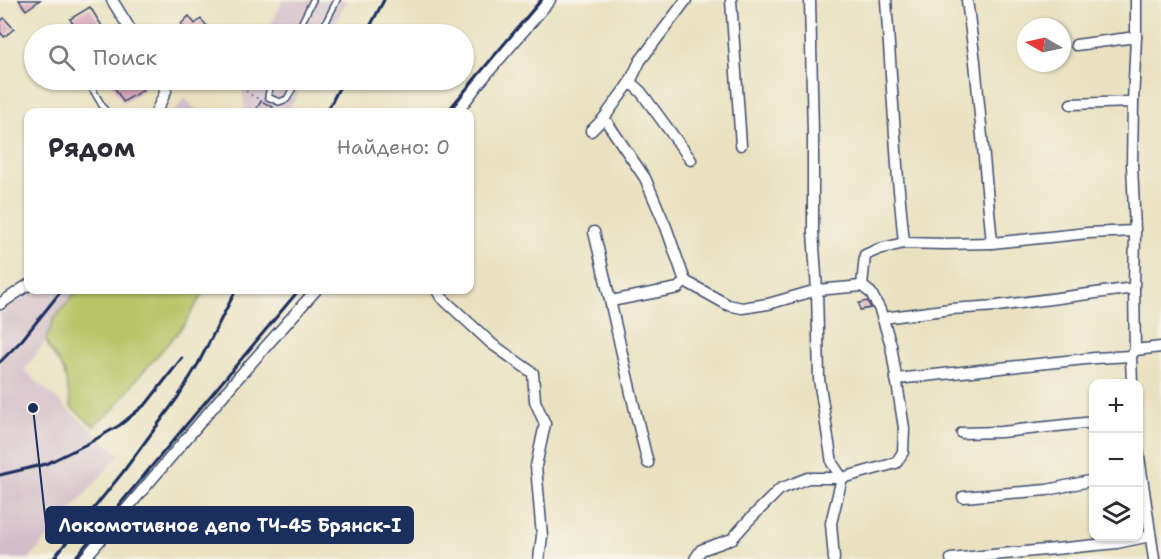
<!DOCTYPE html>
<html lang="ru">
<head>
<meta charset="utf-8">
<style>
  body { margin:0; font-family:"Shantell Sans",sans-serif; background:#f2f2f3; color:#2b2b33 }
  .controls { position:absolute; right:18px; bottom:18px; display:grid; overflow:hidden; border-radius:12px; box-shadow:0 2px 4px #0004 }
  .controls button { width:54px; height:54px; display:grid; place-items:center; padding:0; border:0; border-bottom:2px solid #e1e1e2; background:#fff; color:#2b2b33; font:30px sans-serif }
  .compass { position:absolute; left:1017px; top:18px; width:54px; height:54px; border-radius:50%; background:#fff; box-shadow:0 2px 4px #0004; rotate:279deg }
  .list { margin:0; padding:0; list-style:none }
  h2 { display:flex; justify-content:space-between; align-items:center; height:78px; margin:0; padding:0 24px; font-size:26px }
  h2 small { font-size:20px; font-weight:400; color:#7c7c81 }
  .icon { flex:none; width:33px; height:33px; fill:none; stroke:currentColor; stroke-width:2; stroke-linecap:round; stroke-linejoin:round }
  .map { position:relative; flex:none; width:1161px; height:559px; overflow:hidden }
  .search { position:absolute; background:#fff; box-shadow:0 2px 4px #0004; left:24px; top:24px; width:450px; height:66px; display:flex; align-items:center; gap:15px; box-sizing:border-box; padding:0 21px; border-radius:33px; color:#7c7c81; font-size:22px }
  .panel { position:absolute; background:#fff; box-shadow:0 2px 4px #0004; left:24px; top:108px; width:450px; height:186px; border-radius:12px }
  .map>svg:first-child { display:block }
  .industrial { fill:#d2bdc8 }
  .green { fill:#b8c567; stroke:#6a7a62; stroke-width:1.5 }
  .building { fill:#d6a6ba }
  .lines { fill:none; stroke-linecap:round; stroke-linejoin:round }
  .service-casing { stroke:#3a4a6d; stroke-width:8 }
  .minor-casing { stroke:#3a4a6d; stroke-width:13 }
  .path { stroke:#3a4a6d; stroke-width:1.5; stroke-dasharray:1.5 4.5; stroke-linecap:butt }
  .service { stroke:#fff; stroke-width:5 }
  .minor { stroke:#fff; stroke-width:10 }
  .rail { stroke:#1b2f5e; stroke-width:3 }
  .leader { fill:none; stroke:#1b2f5e; stroke-width:2 }
  .callout-dot { fill:#1b2f5e; stroke:#f7f3e8; stroke-width:2 }
  .callout { fill:#1b2f5e; stroke:#1b2f5e; stroke-width:2 }
  .callout-label { font-size:18px; text-anchor:middle; font-weight:bold; fill:#fff }
</style>
</head>
<body>
<div class="map">
<svg width="1161" height="559" viewBox="0 0 1161 559">
  <rect width="100%" height="100%" fill="#f7f3e8"/>
  <filter id="ink" filterUnits="userSpaceOnUse"><feTurbulence type="fractalNoise" baseFrequency=".0167" numOctaves="2"/><feDisplacementMap in="SourceGraphic" scale="12" xChannelSelector="R" yChannelSelector="G"/><feConvolveMatrix kernelMatrix="1 2 1 2 8 2 1 2 1" color-interpolation-filters="sRGB"/></filter>
  <filter id="wash" filterUnits="userSpaceOnUse"><feTurbulence type="fractalNoise" baseFrequency=".008" numOctaves="4" result="noise"/><feDisplacementMap in="SourceGraphic" scale="24" xChannelSelector="R" yChannelSelector="G"/><feGaussianBlur stdDeviation="1.35" result="paint"/><feColorMatrix in="noise" values="0 0 0 0 0 0 0 0 0 0 0 0 0 0 0 0 0 1.4 0 .05"/><feComposite in="paint" operator="in"/></filter>
  <g filter="url(#wash)">
    <rect width="100%" height="100%" fill="#e9e1bf"/>
    <g class="industrial">
      <path d="M283 0H347L329 34H266Z"/>
      <path d="M243 80H305L288 112H245L241 85Z"/>
      <path d="M185 98 198 112H174Z"/>
      <path d="M32 290H84L24 370 109 446 120 454 29 559H0V313Z"/>
    </g>
    <path class="green" d="M78 290H205L184 325 137 379 114 409 94 426 71 407 64 371 49 348 46 340 54 319Z"/>
    <g id="blocks">
      <g class="building">
        <path d="M19 0H40L26 10Z"/>
        <path d="M90 7 107 34H79L70 19Z"/>
        <path d="M189 16 195 24 201 19 207 26 198 34H191L181 24Z"/>
        <path d="M4 18 14 29 4 37 0 32V22Z"/>
        <path d="M110 80H137L143 90 123 102Z"/>
        <path d="M261 101 273 107 270 112H255Z"/>
        <path d="M867 301 871 308 860 310 859 303Z"/>
      </g>
    </g>
  </g>
  <g filter="url(#ink)">
    <use href="#blocks" fill-opacity="0" stroke="#3a4a6d" stroke-width="1.5"/>
    <g class="lines">
      <g class="service-casing">
        <g id="service">
          <path d="M296 34 313 0"/>
          <path d="M320 34 337 0"/>
          <path d="M87 80 106 112"/>
          <path d="M274 80 269 91 268 97 279 102 287 99 297 80"/>
        </g>
      </g>
      <g class="minor-casing">
        <g id="minor">
          <path d="M112 0 133 34"/>
          <path d="M731 0 741 145"/>
          <path d="M810 0 813 134V232L817 290 819 379 832 463 842 478 831 523 834 559"/>
          <path d="M886 0 898 180 904 243"/>
          <path d="M967 0 975 62 992 243"/>
          <path d="M1076 45 1136 37"/>
          <path d="M630 82 641 92 691 160"/>
          <path d="M1071 104 1133 102"/>
          <path d="M156 112 166 91 160 80"/>
          <path d="M457 112 479 83 550 0"/>
          <path d="M604 118 645 178 666 227 685 281 728 305 742 308 768 304 817 290 862 286 871 293 880 310 891 345 904 428 903 452 896 463 842 478H808L780 489 747 522 732 539 701 550 695 559"/>
          <path d="M591 131 604 118 630 82 640 61 686 0"/>
          <path d="M594 232C613 309 628 386 648 463"/>
          <path d="M862 286 865 255 879 249 904 243 944 244 992 243 1088 233 1135 231"/>
          <path d="M437 290 441 297 492 344 533 373 535 401 545 424 536 466 542 536 539 559"/>
          <path d="M611 301 678 288 685 281"/>
          <path d="M0 304 28 285"/>
          <path d="M883 318 951 309 997 306 1134 288"/>
          <path d="M1135 350 1161 347"/>
          <path d="M896 379 1095 358 1131 356"/>
          <path d="M1132 384 1131 356 1135 350 1134 288 1135 231 1132 165 1133 102 1136 37V0"/>
          <path d="M962 433 1001 432 1094 422"/>
          <path d="M1138 450 1154 559"/>
          <path d="M963 497 1047 490 1094 480"/>
          <path d="M84 559 237 379 316 290"/>
          <path d="M951 559 1117 543 1150 536"/>
        </g>
      </g>
      <path class="path" d="M232 80 254 97 261 99"/>
      <use href="#service" class="service"/>
      <use href="#minor" class="minor"/>
      <g class="rail">
        <path d="M366 34 384 0"/>
        <path d="M327 112 343 80"/>
        <path d="M447 112 541 0"/>
        <path d="M0 362 22 340 62 290"/>
        <path d="M0 475 46 464 89 443 120 425 147 403 182 358"/>
        <path d="M53 559 123 472 178 397 198 364 236 290"/>
        <path d="M74 559 299 290"/>
      </g>
    </g>
  </g>
  <path class="leader" d="M33 408L46 525"/>
  <circle class="callout-dot" cx="33" cy="408" r="6"/>
  <rect class="callout" x="46" y="507" width="367" height="36" rx="6"/>
  <g class="callout-label">
    <text x="230" y="532">Локомотивное депо ТЧ-45 Брянск-I</text>
  </g>
</svg>
<div class="controls">
<button>+</button>
<button>−</button>
<button><svg class="icon" aria-label="layers" viewBox="0 0 24 24"><path d="M12 4l9 5-9 5-9-5zM3 14l9 5 9-5"/></svg></button>
</div>
<svg class="compass" viewBox="-18 -18 36 36"><path d="M0-13l5 13h-10z" fill="#e53935"/><path d="M0 13l5-13h-10z" fill="#7c7c81"/></svg>
<div class="search"><svg class="icon" aria-label="search" viewBox="0 0 24 24"><circle cx="10" cy="10" r="6"/><path d="M15 15l6 6"/></svg>Поиск</div>
<section class="panel">
<h2>Рядом<small>Найдено: 0</small></h2>
<ul class="list">
</ul>
</section>
</div>
</body>
</html>
